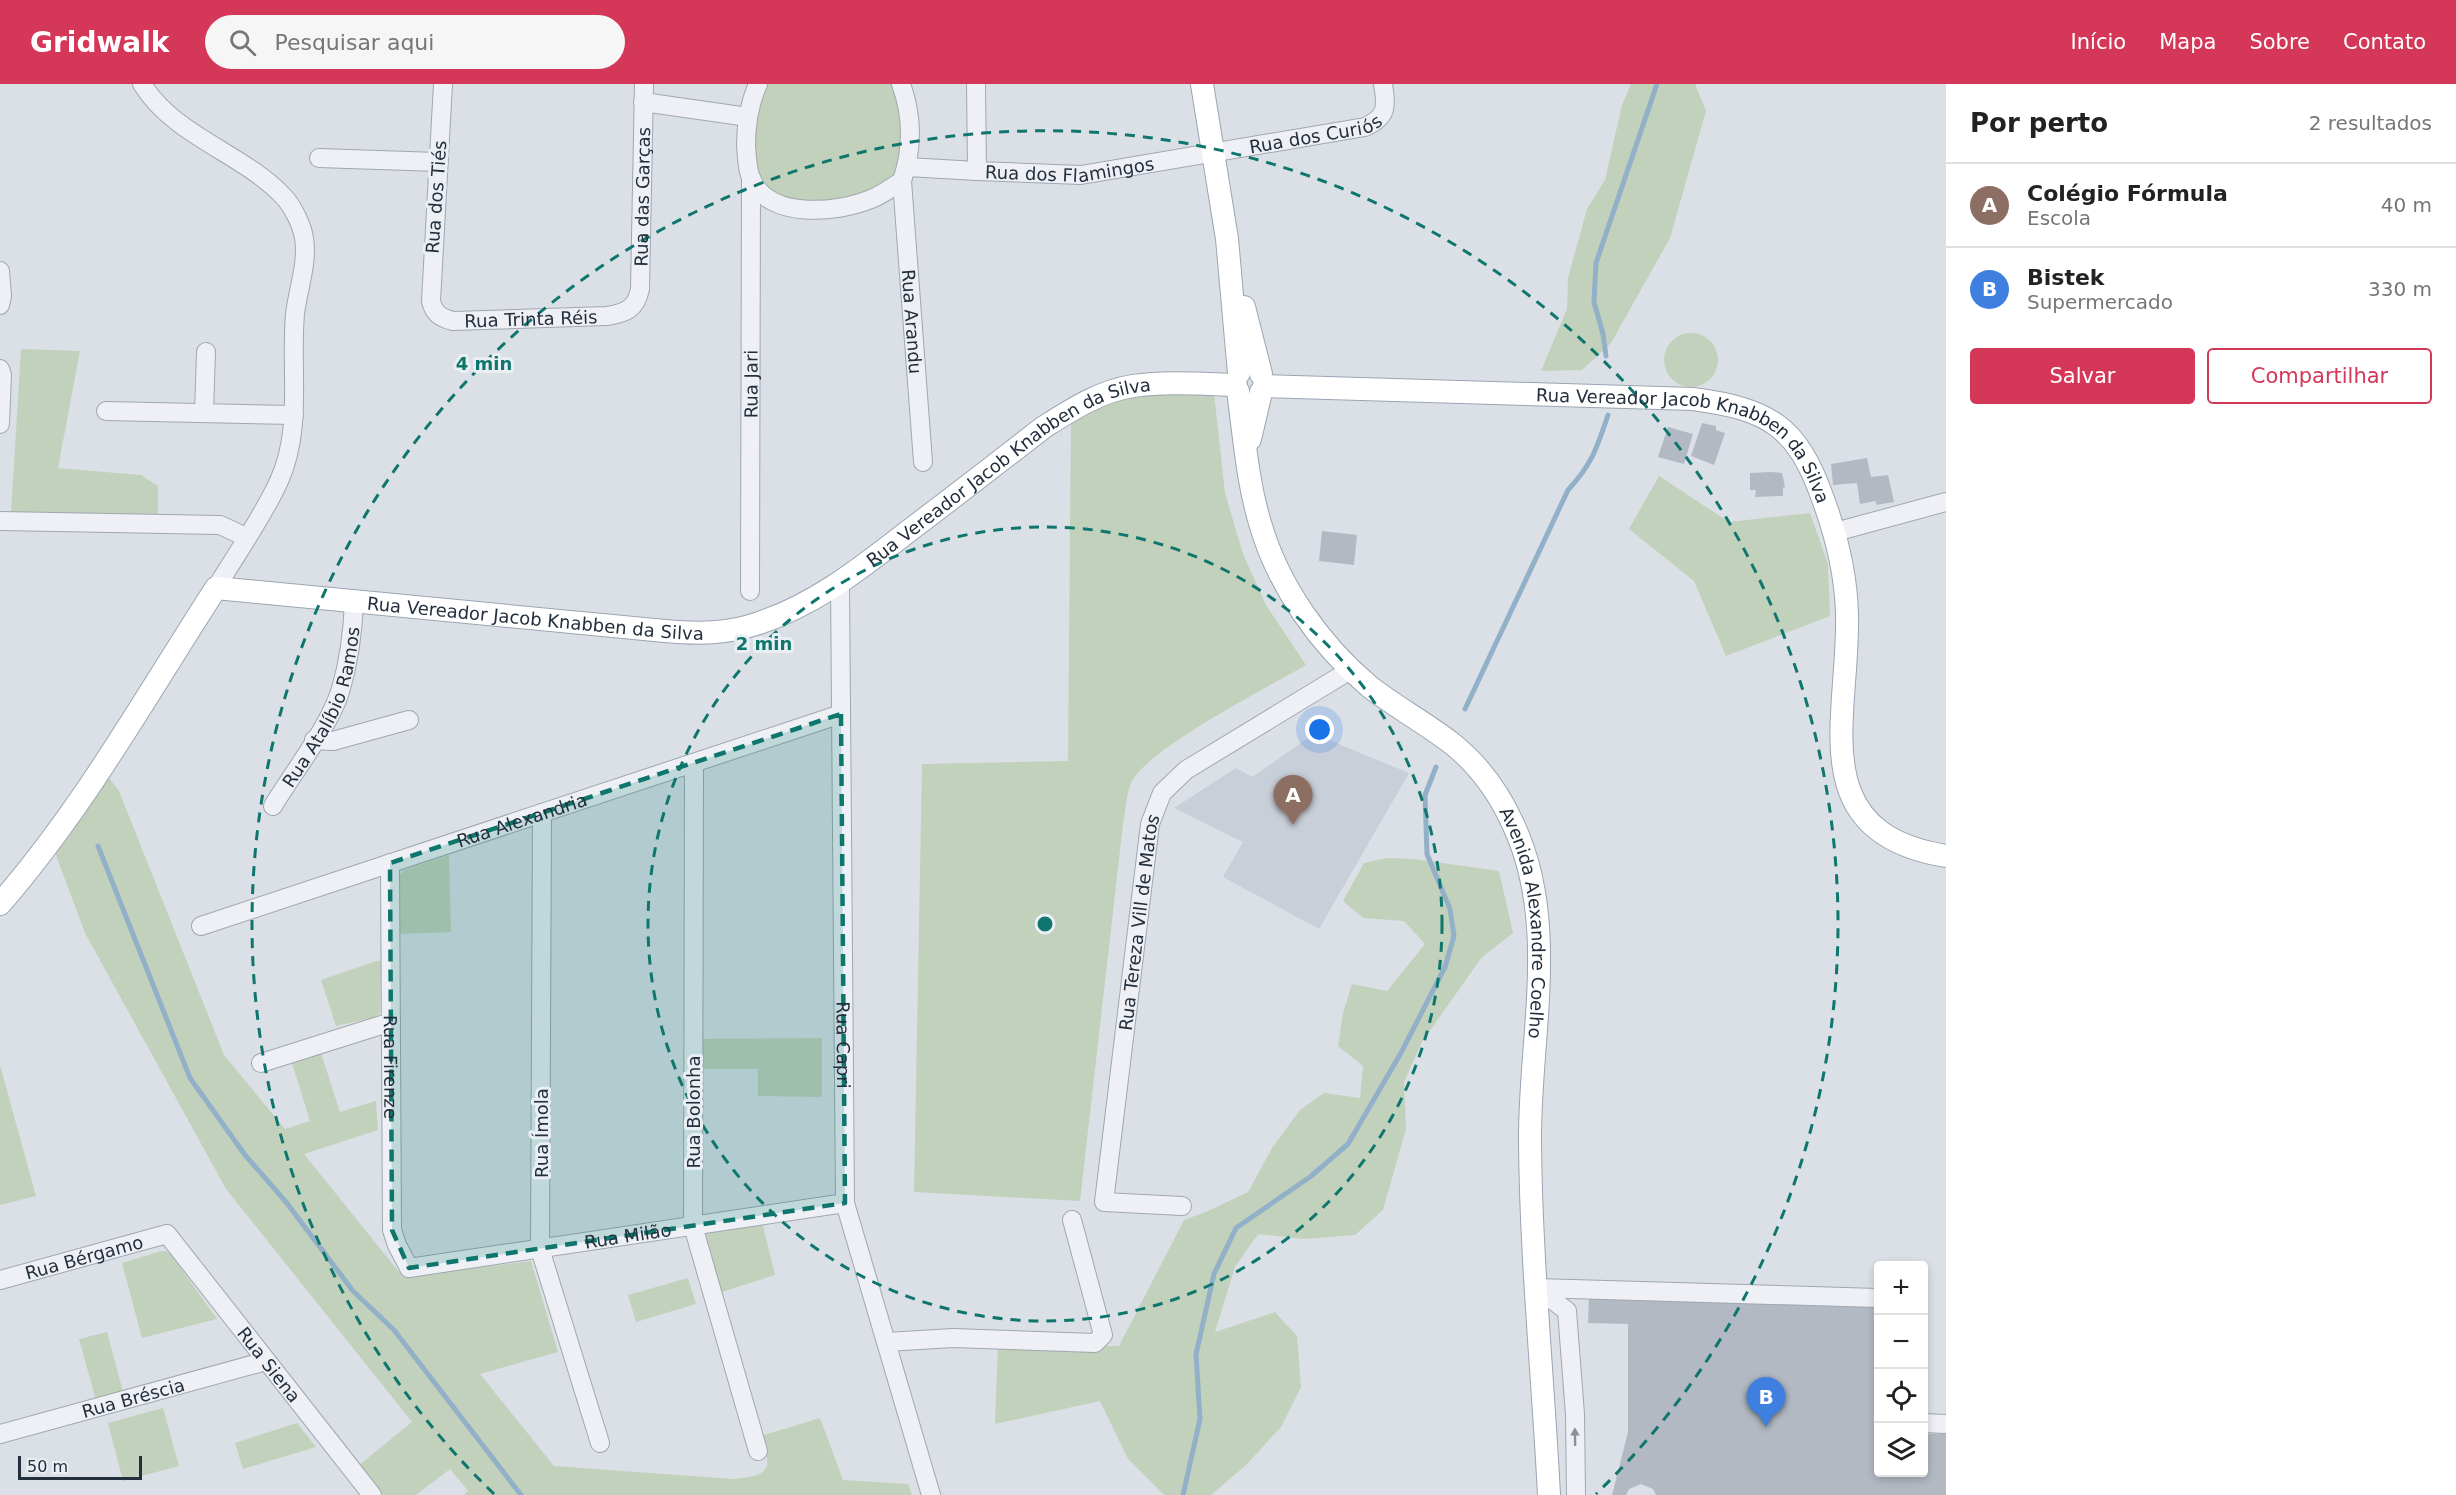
<!DOCTYPE html>
<html lang="pt">
<head>
<meta charset="utf-8">
<style>
  body { margin:0; font-family:"DejaVu Sans",sans-serif; background:#f6f6f6; color:#222 }
  .controls { position:absolute; right:18px; bottom:18px; display:grid; overflow:hidden; border-radius:6px; box-shadow:0 3px 9px #0003 }
  .controls button { width:54px; height:54px; display:grid; place-items:center; padding:0; border:0; border-bottom:2px solid #e0e0e0; background:#fff; color:#222; font:30px sans-serif }
  .scale { position:absolute; left:18px; bottom:15px; width:124px; box-sizing:border-box; padding-left:6px; border:3px solid #242f3d; border-top:0; font-size:16px; line-height:21px; white-space:nowrap; color:#242f3d; -webkit-text-stroke:4px #eaeff4; paint-order:stroke }
  .you { position:absolute; left:1320px; top:646px; width:21px; height:21px; margin:-15px; border:4px solid #fff; border-radius:50%; background:#1a73e8; box-shadow:0 0 0 9px #1a73e833 }
  .badge { display:grid; place-items:center; width:39px; height:39px; border-radius:50%; background:#d43757; color:#fff; font-size:20px; font-weight:700 }
  .pin { position:absolute; translate:-50% -50px; filter:drop-shadow(0 2px 3px #0008) }
  .pin::after { content:''; position:absolute; top:32px; width:21px; height:18px; background:inherit; clip-path:polygon(0 0,100% 0,50% 100%) }
  .list { margin:0; padding:0; list-style:none }
  h2 { display:flex; justify-content:space-between; align-items:center; height:78px; margin:0; padding:0 24px; font-size:26px }
  h2 small { font-size:20px; font-weight:400; color:#767676 }
  .list li { display:grid; grid-template-columns:39px 1fr auto; gap:18px; align-items:center; box-sizing:border-box; height:84px; padding:0 24px; border-top:2px solid #e0e0e0 }
  .list b { display:block; font-size:22px; white-space:nowrap }
  .list p { margin:0; font-size:20px; white-space:nowrap; color:#767676 }
  .list em { font-size:20px; font-style:normal; color:#767676 }
  .actions { display:flex; gap:12px; padding:18px 24px }
  .actions a { flex:1; padding:14px 0; border:2px solid #d43757; border-radius:6px; text-align:center; font-size:21px; color:#d43757 }
  .actions .main { background:#d43757; color:#fff }
  .icon { flex:none; width:33px; height:33px; fill:none; stroke:currentColor; stroke-width:2; stroke-linecap:round; stroke-linejoin:round }
  .map { position:relative; flex:none; width:1946px; height:1411px; overflow:hidden }
  header { display:flex; align-items:center; gap:36px; box-sizing:border-box; height:84px; padding:0 30px; background:#d43757; color:#fff }
  header strong { font-size:28px }
  nav { display:flex; gap:33px; margin-inline-start:auto; font-size:21px }
  .search { width:420px; height:54px; background:#f6f6f6; display:flex; align-items:center; gap:15px; box-sizing:border-box; padding:0 21px; border-radius:33px; color:#767676; font-size:22px }
  main { display:flex }
  aside { flex:1; background:#fff }
  .map>svg:first-child { display:block }
  .built { fill:#c9cfd8 }
  .green { fill:#c2d1bb }
  .lines { fill:none; stroke-linecap:round; stroke-linejoin:round }
  .stream { stroke:#93b0c9; stroke-width:5 }
  .building { fill:#b2b9c3 }
  .minor-casing { stroke:#a0a7b0; stroke-width:20 }
  .major-casing { stroke:#9aa5b3; stroke-width:24 }
  .minor { stroke:#eef0f5; stroke-width:18 }
  .major { stroke:#fff; stroke-width:22 }
  .oneway { fill:#899099 }
  .marked { fill:#0f766e; fill-opacity:0.2; stroke:#0f766e; stroke-width:4.5; stroke-dasharray:12 8; stroke-linejoin:round }
  .ring { fill:none; stroke:#0f766e; stroke-width:3; stroke-dasharray:10 8 }
  .labels { text-anchor:middle; dominant-baseline:central; stroke-width:6; stroke-linejoin:round; paint-order:stroke }
  .street-label { font-size:18px; fill:#242f3d; stroke:#eaeff4 }
  .centre { fill:#0f766e; stroke:#eaeff4; stroke-width:3 }
  .ring-label { font-size:18px; text-anchor:middle; font-weight:bold; fill:#0f766e; stroke:#eaeff4; stroke-width:6; stroke-linejoin:round; paint-order:stroke }
</style>
</head>
<body>
<header>
<strong>Gridwalk</strong>
<div class="search"><svg class="icon" aria-label="search" viewBox="0 0 24 24"><circle cx="10" cy="10" r="6"/><path d="M15 15l6 6"/></svg>Pesquisar aqui</div>
<nav><a>Início</a><a>Mapa</a><a>Sobre</a><a>Contato</a></nav>
</header>
<main>
<div class="map">
<svg width="1946" height="1411" viewBox="0 0 1946 1411">
  <rect width="100%" height="100%" fill="#dbe0e6"/>
  <path class="built" d="M1314 650 1409 689 1319 845 1223 793 1243 758 1174 724 1236 684 1252 693Z"/>
  <g class="green">
    <path d="M764 0H894L904 37 897 93C888 98 879 105 869 109 854 116 813 121 797 119 782 117 762 104 757 90 745 62 756 27 764 0Z"/>
    <path d="M1631 0H1695L1706 27 1670 154 1611 259 1582 286 1541 287 1567 225 1568 194 1587 125 1605 96 1622 21Z"/>
    <circle cx="1691" cy="276" r="27"/>
    <path d="M21 265 80 267 58 384 141 391 158 402V433L11 429Z"/>
    <path d="M1132 308 1214 309 1225 409 1243 470 1266 521 1306 581C1270 602 1145 666 1131 699 1126 710 1126 727 1123 740L1080 1117 914 1108 922 680 1068 677 1071 333Z"/>
    <path d="M1659 392 1729 438 1810 429 1828 480 1830 532 1726 572 1694 497 1629 445Z"/>
    <path d="M109 694 119 707 224 971 285 1045 310 1037 292 979 321 969 340 1028 376 1017 378 1046 304 1070 403 1193 531 1177 558 1268 480 1290 554 1382 733 1395C768 1392 774 1387 761 1352L820 1334 843 1396 908 1400 912 1411H464L468 1407 450 1385 416 1411H383L359 1381 412 1338 226 1105 85 849 54 766Z"/>
    <path d="M449 771 451 848 398 850 400 791 404 786Z"/>
    <path d="M1387 774 1414 775 1499 787 1513 849 1482 873 1422 958 1404 998 1406 1045 1383 1126 1355 1151 1305 1155 1258 1150 1235 1183 1215 1248 1275 1228 1297 1252 1301 1303 1281 1343 1246 1381 1211 1411H1164L1128 1375 1100 1317 995 1340 998 1260 1119 1262 1184 1136 1206 1128 1248 1108 1272 1064 1300 1026 1324 1009 1360 1014 1363 982 1338 962 1343 929 1352 900 1387 907 1425 860 1404 837 1363 834 1343 817 1364 779Z"/>
    <path d="M376 877H381L380 929 376 933 336 942 321 896Z"/>
    <path d="M822 954V1013L758 1012V985H697V955Z"/>
    <path d="M0 981 36 1112 0 1121Z"/>
    <path d="M762 1138 775 1191 716 1210 700 1148Z"/>
    <path d="M161 1167H166L172 1172 217 1235 142 1254 122 1179Z"/>
    <path d="M688 1194 696 1220 636 1238 628 1211Z"/>
    <path d="M107 1248 123 1308 96 1316 79 1255Z"/>
    <path d="M163 1324 179 1382 123 1397 108 1339Z"/>
    <path d="M297 1339 316 1363 243 1385 235 1359Z"/>
  </g>
  <g class="lines">
    <g class="stream">
      <path d="M1606 272 1603 250 1594 218 1596 179 1657 0"/>
      <path d="M1465 625 1568 406C1592 380 1597 364 1608 331"/>
      <path d="M98 762 190 994 245 1071 286 1118 353 1207 394 1246 521 1411"/>
      <path d="M1183 1411 1200 1335 1196 1270 1214 1190 1236 1144 1310 1093 1348 1060 1402 967 1445 883 1454 852 1450 825 1427 770 1425 711 1436 683"/>
    </g>
  </g>
  <g class="building">
    <path d="M1702 339 1716 342V346L1725 349 1714 381 1691 372Z"/>
    <path d="M1668 343 1693 350 1684 380 1658 373Z"/>
    <path d="M1867 374 1871 393 1888 391 1894 418 1876 421V417L1860 420 1857 399 1833 401 1831 380Z"/>
    <path d="M1771 388 1782 389 1785 403 1783 404V412L1755 413 1756 406H1750V389Z"/>
    <path d="M1322 447 1357 451 1354 481 1319 477Z"/>
    <path d="M1589 1213 1878 1218V1388H1924V1350H1946V1411H1656L1653 1405 1641 1400 1629 1405 1626 1411H1612L1628 1348V1240L1588 1239Z"/>
  </g>
  <g class="lines">
    <g class="minor-casing">
      <g id="minor">
        <path d="M142 0C175 53 243 69 284 113 293 123 302 141 304 154 308 179 298 205 295 230 290 286 303 344 279 397 262 434 237 469 216 504"/>
        <path id="s1" d="M443 0 431 217C434 230 441 234 453 237L607 232C626 229 636 225 640 205L644 0"/>
        <path d="M758 0C749 20 746 41 746 62 747 72 747 85 751 94 768 136 837 129 871 115 882 111 892 103 902 97 913 64 913 33 901 0"/>
        <path id="s2" d="M976 0 977 87 1081 91 1365 43C1387 33 1387 23 1383 0"/>
        <path d="M643 18 748 33"/>
        <path d="M319 74 438 78"/>
        <path d="M907 83 977 87"/>
        <path id="s3" d="M902 97 923 378"/>
        <path d="M0 187 2 212 0 221"/>
        <path d="M0 285 2 291 0 340"/>
        <path d="M106 327 294 331"/>
        <path d="M204 329 206 268"/>
        <path d="M0 437 220 441 246 453"/>
        <path d="M1835 448 1946 418"/>
        <path id="s4" d="M840 499 845 1119 931 1411"/>
        <path id="s5" d="M750 507 751 94"/>
        <path d="M314 656 333 657 409 636"/>
        <path d="M694 679 693 1142 758 1367"/>
        <path id="s6" d="M273 722C294 687 327 646 340 608 349 578 353 548 354 517"/>
        <path d="M542 729 540 1165 600 1359"/>
        <path id="s7" d="M390 779 392 1146 397 1161 409 1184 845 1119"/>
        <path id="s8" d="M201 842 841 630"/>
        <path d="M261 979 391 938"/>
        <path id="s9" d="M1182 1122 1104 1118 1150 740 1162 709 1186 686 1352 585"/>
        <path id="s10" d="M0 1196 167 1150 372 1411"/>
        <path d="M1537 1204 1878 1214"/>
        <path d="M1537 1204 1567 1227 1575 1330 1576 1411"/>
        <path d="M886 1258 953 1254 1095 1259 1103 1251 1072 1136"/>
        <path d="M1924 1339 1946 1340"/>
        <path id="s11" d="M0 1350 266 1277"/>
      </g>
    </g>
    <g class="major-casing">
      <g id="major">
        <path d="M1202 0 1227 155 1239 289"/>
        <path d="M1244 223 1261 290"/>
        <path id="s12" d="M1264 302 1693 315C1768 325 1797 341 1823 415 1837 453 1846 489 1847 530 1850 631 1801 749 1946 772"/>
        <path id="s13" d="M1238 307C1244 350 1247 396 1260 439 1278 502 1320 561 1370 603 1396 623 1425 639 1450 658 1477 679 1499 709 1513 740 1560 839 1529 954 1530 1058 1531 1176 1543 1294 1549 1411"/>
        <path d="M1250 355 1261 308"/>
        <path id="s14" d="M0 820C85 722 146 612 216 504L665 547C698 550 728 550 759 539 817 520 863 482 910 446 955 412 999 378 1044 343 1071 326 1100 307 1133 302 1167 297 1202 300 1236 301"/>
      </g>
    </g>
    <use href="#minor" class="minor"/>
    <use href="#major" class="major"/>
  </g>
  <defs><path id="oneway-solid" d="M-6-.8H1V-3.2L6.5 0L1 3.2V.8H-6Z" transform="scale(1.5)"/></defs>
  <use class="oneway" href="#oneway-solid" transform="translate(1575 1353) rotate(-91)"/>
  <path class="marked" d="M841 630 845 1119 409 1184 392 1146 390 779Z"/>
  <g class="ring">
    <circle cx="1045" cy="840" r="397"/>
    <path d="M494 1410A793 793 0 1 1 1596 1410"/>
  </g>
  <g class="labels">
    <g class="street-label">
      <text stroke="none"><textPath href="#s2" startOffset="429">Rua dos Curiós</textPath></text>
      <text stroke="none"><textPath href="#s2" startOffset="180">Rua dos Flamingos</textPath></text>
      <text transform="translate(436 113) rotate(-86)">Rua dos Tiés</text>
      <text stroke="none"><textPath href="#s1" startOffset="542">Rua das Garças</textPath></text>
      <text stroke="none"><textPath href="#s1" startOffset="327">Rua Trinta Réis</textPath></text>
      <text stroke="none"><textPath href="#s3" startOffset="141">Rua Arandu</textPath></text>
      <text stroke="none"><textPath href="#s5" startOffset="207">Rua Jari</textPath></text>
      <text stroke="none"><textPath href="#s12" startOffset="441">Rua Vereador Jacob Knabben da Silva</textPath></text>
      <text stroke="none"><textPath href="#s14" startOffset="1224">Rua Vereador Jacob Knabben da Silva</textPath></text>
      <text stroke="none"><textPath href="#s14" startOffset="704">Rua Vereador Jacob Knabben da Silva</textPath></text>
      <text stroke="none"><textPath href="#s6" startOffset="112">Rua Atalíbio Ramos</textPath></text>
      <text stroke="none"><textPath href="#s8" startOffset="338">Rua Alexandria</textPath></text>
      <text stroke="none"><textPath href="#s9" startOffset="360">Rua Tereza Vill de Matos</textPath></text>
      <text stroke="none"><textPath href="#s13" startOffset="636">Avenida Alexandre Coelho</textPath></text>
      <text stroke="none"><textPath href="#s4" startOffset="462">Rua Capri</textPath></text>
      <text stroke="none"><textPath href="#s7" startOffset="204">Rua Firenze</textPath></text>
      <text transform="translate(693 1028) rotate(-90)">Rua Bolonha</text>
      <text transform="translate(541 1049) rotate(-90)">Rua Ímola</text>
      <text stroke="none"><textPath href="#s7" startOffset="630">Rua Milão</textPath></text>
      <text stroke="none"><textPath href="#s10" startOffset="87">Rua Bérgamo</textPath></text>
      <text stroke="none"><textPath href="#s10" startOffset="339">Rua Siena</textPath></text>
      <text stroke="none"><textPath href="#s11" startOffset="138">Rua Bréscia</textPath></text>
    </g>
  </g>
  <circle cx="1045" cy="840" r="9" class="centre"/>
  <g class="ring-label">
    <text x="484" y="286">4 min</text>
    <text x="764" y="566">2 min</text>
  </g>
</svg>
<div class="controls">
<button>+</button>
<button>−</button>
<button><svg class="icon" aria-label="locate" viewBox="0 0 24 24"><circle cx="12" cy="12" r="6"/><path d="M12 2v4M12 18v4M2 12h4M18 12h4"/></svg></button>
<button><svg class="icon" aria-label="layers" viewBox="0 0 24 24"><path d="M12 4l9 5-9 5-9-5zM3 14l9 5 9-5"/></svg></button>
</div>
<div class="scale">50 m</div>
<div class="you"></div>
<div class="pin badge" style="left:1293px;top:741px;background:#8d6e63">A</div>
<div class="pin badge" style="left:1766px;top:1343px;background:#3f7fe0">B</div>
</div>
<aside>
<h2>Por perto<small>2 resultados</small></h2>
<ul class="list">
<li><span class="badge" style="background:#8d6e63">A</span><div><b>Colégio Fórmula</b><p>Escola</p></div><em>40 m</em></li>
<li><span class="badge" style="background:#3f7fe0">B</span><div><b>Bistek</b><p>Supermercado</p></div><em>330 m</em></li>
</ul>
<div class="actions"><a class="main">Salvar</a><a>Compartilhar</a></div>
</aside>
</main>
</body>
</html>
